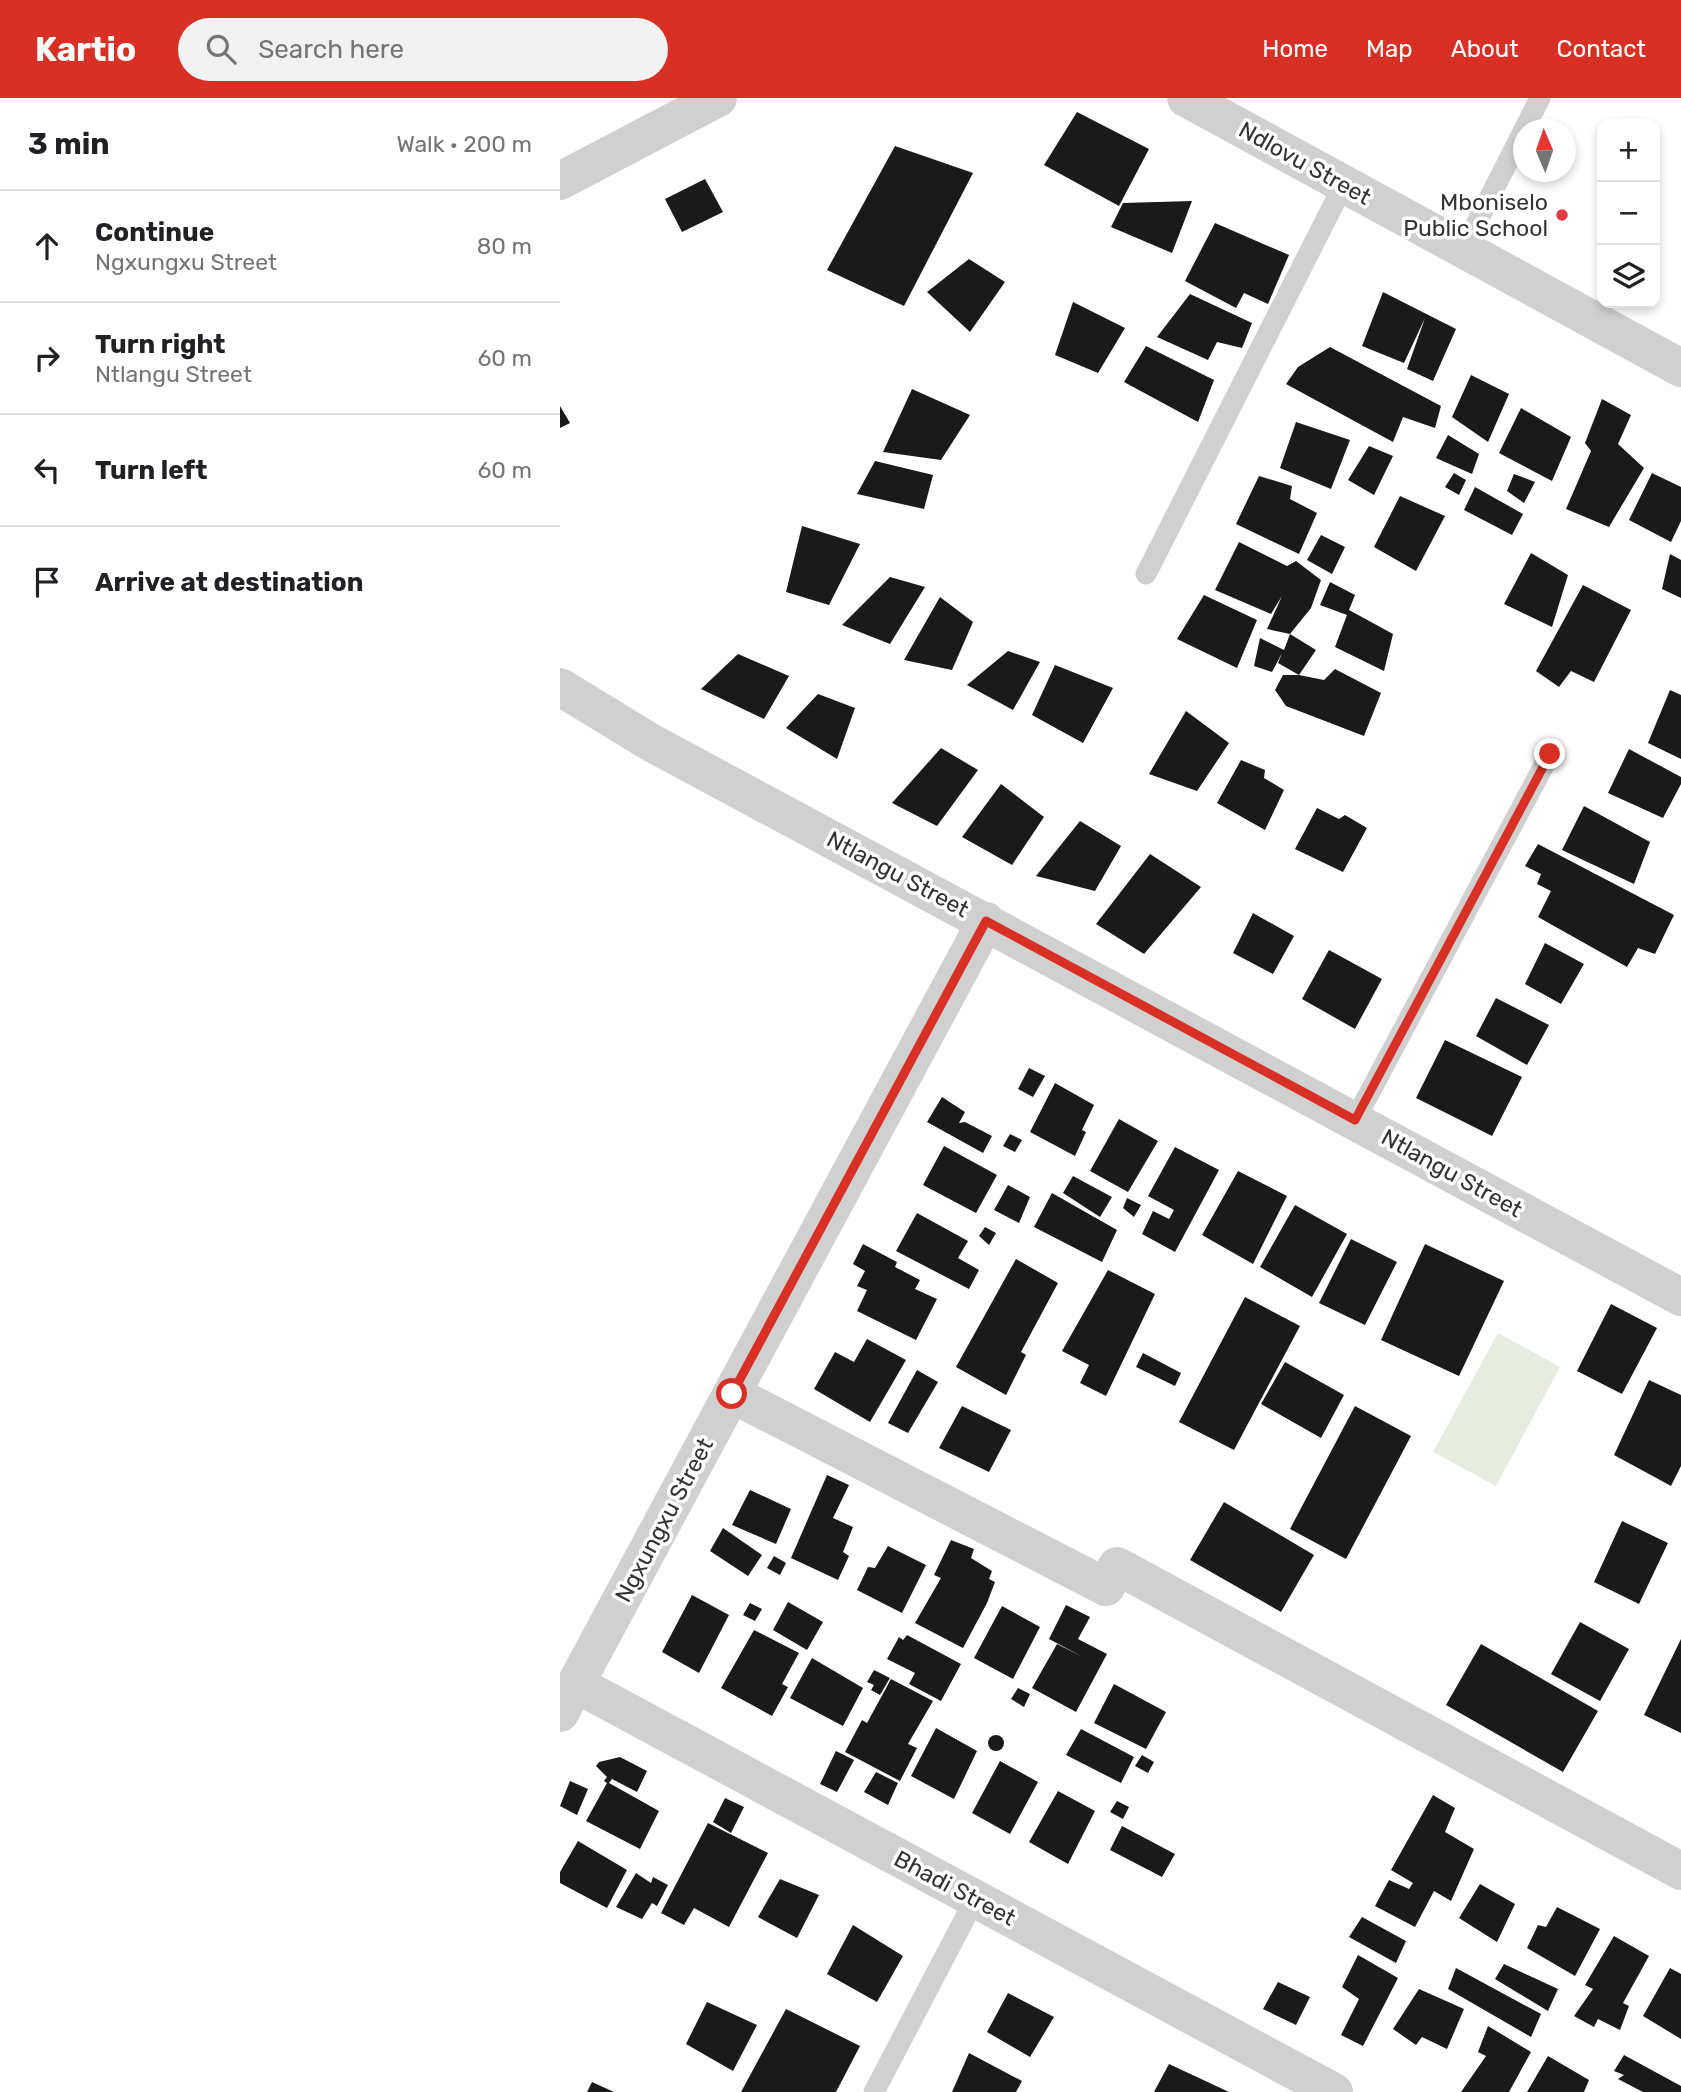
<!DOCTYPE html>
<html lang="en">
<head>
<meta charset="utf-8">
<style>
  body { margin:0; font-family:Rubik,sans-serif; background:#f2f2f2; color:#202124 }
  .controls { position:absolute; right:21px; top:21px; display:grid; overflow:hidden; border-radius:14px; box-shadow:0 4px 10px #0003 }
  .controls button { width:63px; height:63px; display:grid; place-items:center; padding:0; border:0; border-bottom:2px solid #e0e0e0; background:#fff; color:#202124; font:35px sans-serif }
  .compass { position:absolute; left:953px; top:21px; width:63px; height:63px; border-radius:50%; background:#fff; box-shadow:0 4px 10px #0003; rotate:358deg }
  .stop { position:absolute; width:21px; height:21px; margin:-16px; border:5px solid #d93025; border-radius:50%; background:#fff }
  .stop.end { background:#d93025; border-color:#fff; box-shadow:0 2px 7px #0008 }
  .list { margin:0; padding:0; list-style:none }
  h2 { display:flex; justify-content:space-between; align-items:center; height:91px; margin:0; padding:0 28px; font-size:30px }
  h2 small { font-size:23px; font-weight:400; color:#757577 }
  .list li { display:grid; grid-template-columns:46px 1fr auto; gap:21px; align-items:center; box-sizing:border-box; height:112px; padding:0 28px; border-top:2px solid #e0e0e0 }
  .list b { display:block; font-size:26px; white-space:nowrap }
  .list p { margin:0; font-size:23px; white-space:nowrap; color:#757577 }
  .list em { font-size:23px; font-style:normal; color:#757577 }
  .icon { flex:none; width:38px; height:38px; fill:none; stroke:currentColor; stroke-width:2; stroke-linecap:round; stroke-linejoin:round }
  .map { position:relative; flex:none; width:1121px; height:1994px; overflow:hidden }
  header { display:flex; align-items:center; gap:42px; box-sizing:border-box; height:98px; padding:0 35px; background:#d93025; color:#fff }
  header strong { font-size:33px }
  nav { display:flex; gap:38px; margin-inline-start:auto; font-size:24px }
  .search { width:490px; height:63px; background:#f2f2f2; display:flex; align-items:center; gap:18px; box-sizing:border-box; padding:0 24px; border-radius:38px; color:#757577; font-size:26px }
  main { display:flex }
  aside { flex:1; background:#fff }
  .map>svg:first-child { display:block }
  .green { fill:#e6ecdf }
  .building { fill:#1a1a1a }
  .lines { fill:none; stroke-linecap:round; stroke-linejoin:round }
  .service { stroke:#d0d0d0; stroke-width:21 }
  .minor { stroke:#d0d0d0; stroke-width:38 }
  .route { stroke:#d93025; stroke-width:9 }
  .poi-dot { fill:#e63946; stroke:#fff; stroke-width:2.5 }
  .labels { text-anchor:middle; dominant-baseline:central; stroke-width:7; stroke-linejoin:round; paint-order:stroke }
  .street-label { font-size:23px; fill:#333; stroke:#fff }
  .poi-label { font-size:23px; fill:#333; stroke:#fff; text-anchor:end }
</style>
</head>
<body>
<header>
<strong>Kartio</strong>
<div class="search"><svg class="icon" aria-label="search" viewBox="0 0 24 24"><circle cx="10" cy="10" r="6"/><path d="M15 15l6 6"/></svg>Search here</div>
<nav><a>Home</a><a>Map</a><a>About</a><a>Contact</a></nav>
</header>
<main>
<aside>
<h2>3 min<small>Walk · 200 m</small></h2>
<ul class="list">
<li><svg class="icon" aria-label="ahead" viewBox="0 0 24 24"><path d="M12 20V5M6 11l6-6 6 6"/></svg><div><b>Continue</b><p>Ngxungxu Street</p></div><em>80 m</em></li>
<li><svg class="icon" aria-label="right" viewBox="0 0 24 24"><path d="M7 20v-9h11M14 6l5 5-5 5"/></svg><div><b>Turn right</b><p>Ntlangu Street</p></div><em>60 m</em></li>
<li><svg class="icon" aria-label="left" viewBox="0 0 24 24"><path d="M17 20v-9H6M10 6l-5 5 5 5"/></svg><div><b>Turn left</b></div><em>60 m</em></li>
<li><svg class="icon" aria-label="arrive" viewBox="0 0 24 24"><path d="M6 21V4h12l-3 4 3 4H6"/></svg><div><b>Arrive at destination</b></div></li>
</ul>
</aside>
<div class="map">
<svg width="1121" height="1994" viewBox="0 0 1121 1994">
  <rect width="100%" height="100%" fill="#fff"/>
  <path class="green" d="M938 1235 1000 1269 936 1388 873 1354Z"/>
  <g class="building">
    <path d="M517 14 589 51 559 108 484 67Z"/>
    <path d="M335 48 413 75 344 208 267 172Z"/>
    <path d="M145 81 163 114 122 134 105 101Z"/>
    <path d="M632 103 612 155 551 129 563 105Z"/>
    <path d="M655 125 729 157 708 206 684 195 676 210 625 183Z"/>
    <path d="M409 161 445 184 410 234 367 194Z"/>
    <path d="M823 194 896 231 873 283 847 271 865 220 844 265 802 248Z"/>
    <path d="M630 196 692 225 682 250 657 244 648 262 597 239Z"/>
    <path d="M513 204 565 230 538 275 495 257Z"/>
    <path d="M586 248 654 282 638 324 564 284Z"/>
    <path d="M770 249 881 308 875 330 843 319 833 344 726 286 738 269Z"/>
    <path d="M911 277 949 296 928 344 892 319Z"/>
    <path d="M352 291 410 317 381 362 323 354Z"/>
    <path d="M1042 301 1071 317 1058 346 1084 370 1049 429 1006 411 1031 353 1025 345Z"/>
    <path d="M0 308 10 325 0 330Z"/>
    <path d="M961 310 1011 339 992 383 939 355Z"/>
    <path d="M736 324 790 342 771 391 720 370Z"/>
    <path d="M888 337 919 356 912 376 876 360Z"/>
    <path d="M809 348 833 358 814 397 788 382Z"/>
    <path d="M315 363 373 377 364 411 297 396Z"/>
    <path d="M894 375 906 382 899 397 885 389Z"/>
    <path d="M1092 375 1121 389V423L1111 444 1069 422Z"/>
    <path d="M954 376 975 384 964 405 947 393Z"/>
    <path d="M699 378 732 388 730 401 757 415 739 456 676 426Z"/>
    <path d="M915 389 963 416 952 437 904 412Z"/>
    <path d="M840 398 885 418 856 473 814 449Z"/>
    <path d="M242 428 300 446 269 507 226 494Z"/>
    <path d="M761 437 785 449 772 476 747 462Z"/>
    <path d="M679 444 727 468 736 463 761 482 751 510 730 536 707 531 722 498 711 516 655 492Z"/>
    <path d="M971 455 1008 477 992 529 944 506Z"/>
    <path d="M1110 456 1121 462V500L1102 491Z"/>
    <path d="M330 479 365 489 330 546 282 527Z"/>
    <path d="M770 484 795 497 789 512 833 536 824 573 775 549 787 517 760 507Z"/>
    <path d="M1023 487 1071 512 1034 584 1011 573 999 589 976 573Z"/>
    <path d="M644 497 697 522 677 570 617 541Z"/>
    <path d="M380 499 413 524 392 572 344 562Z"/>
    <path d="M730 536 756 552 739 577 764 582 775 571 821 595 804 638 726 608 715 592 723 577H739L718 565 722 555 712 574 694 568 700 540 724 552Z"/>
    <path d="M448 553 480 564 453 612 407 587Z"/>
    <path d="M178 556 229 578 204 621 141 591Z"/>
    <path d="M495 567 553 590 523 645 472 617Z"/>
    <path d="M1110 592 1121 597V661L1088 645Z"/>
    <path d="M258 596 295 610 277 661 226 630Z"/>
    <path d="M626 613 669 645 637 693 589 676Z"/>
    <path d="M381 650 418 672 377 728 332 705Z"/>
    <path d="M1069 651 1121 679V686L1103 720 1048 695Z"/>
    <path d="M681 662 705 672 704 680 724 692 705 732 657 705Z"/>
    <path d="M441 686 484 719 452 767 402 739Z"/>
    <path d="M1024 708 1090 744 1074 786 1002 752Z"/>
    <path d="M757 710 779 721 785 717 807 730 783 774 735 751Z"/>
    <path d="M520 723 561 748 535 793 476 778Z"/>
    <path d="M978 746 1114 817 1095 856 1078 850 1067 869 978 819 991 793 977 786 981 776 965 768Z"/>
    <path d="M590 756 641 789 584 856 536 826Z"/>
    <path d="M693 815 734 838 713 876 673 855Z"/>
    <path d="M985 845 1024 866 1001 906 965 886Z"/>
    <path d="M769 852 822 881 795 931 742 901Z"/>
    <path d="M936 900 989 927 967 967 916 938Z"/>
    <path d="M885 942 962 979 932 1038 856 1000Z"/>
    <path d="M469 970 485 978 473 999 458 991Z"/>
    <path d="M495 985 534 1007 522 1032 526 1034 515 1058 470 1034Z"/>
    <path d="M382 999 405 1014 399 1025 405 1024 432 1038 423 1055 367 1024Z"/>
    <path d="M559 1021 598 1043 568 1094 530 1073Z"/>
    <path d="M450 1036 462 1042 455 1054 443 1048Z"/>
    <path d="M384 1048 437 1077 416 1115 363 1087Z"/>
    <path d="M615 1049 659 1072 615 1154 582 1136 593 1113 609 1121 614 1112 588 1098Z"/>
    <path d="M678 1073 727 1098 693 1166 642 1137Z"/>
    <path d="M513 1078 552 1099 540 1119 503 1095Z"/>
    <path d="M448 1087 470 1099 459 1125 434 1112Z"/>
    <path d="M492 1095 557 1132 542 1164 474 1129Z"/>
    <path d="M567 1100 581 1107 574 1119 563 1110Z"/>
    <path d="M735 1107 787 1136 752 1199 700 1169Z"/>
    <path d="M357 1115 408 1143 398 1160 419 1172 409 1191 336 1153Z"/>
    <path d="M425 1129 436 1135 429 1147 419 1138Z"/>
    <path d="M791 1141 837 1164 805 1227 759 1205Z"/>
    <path d="M303 1146 337 1164 335 1169 360 1182 355 1191 377 1201 356 1242 297 1213 307 1192 297 1188 305 1173 293 1166Z"/>
    <path d="M865 1146 944 1183 899 1278 821 1242Z"/>
    <path d="M456 1161 498 1185 461 1254 466 1257 446 1297 396 1269Z"/>
    <path d="M548 1172 595 1196 546 1298 520 1285 529 1267 502 1253Z"/>
    <path d="M685 1199 740 1228 674 1352 619 1324Z"/>
    <path d="M1051 1206 1097 1230 1062 1296 1017 1273Z"/>
    <path d="M307 1241 346 1262 310 1324 254 1291 275 1254 294 1264Z"/>
    <path d="M583 1255 621 1275 615 1288 576 1269Z"/>
    <path d="M725 1264 784 1297 761 1340 701 1306Z"/>
    <path d="M357 1272 378 1284 348 1335 328 1325Z"/>
    <path d="M1089 1282 1121 1297V1368L1111 1388 1054 1357Z"/>
    <path d="M402 1308 451 1332 429 1374 379 1350Z"/>
    <path d="M795 1308 851 1338 786 1461 730 1431Z"/>
    <path d="M267 1377 289 1387 273 1420 293 1429 283 1454 289 1458 278 1482 231 1460Z"/>
    <path d="M190 1392 231 1411 216 1446 172 1427Z"/>
    <path d="M664 1404 754 1457 721 1514 630 1462Z"/>
    <path d="M1062 1423 1108 1445 1079 1506 1034 1484Z"/>
    <path d="M163 1430 202 1457 188 1478 150 1453Z"/>
    <path d="M391 1442 414 1451 411 1460 432 1473 429 1481 435 1484 427 1505 403 1550 355 1525 381 1480 374 1477Z"/>
    <path d="M328 1448 366 1467 342 1515 297 1492 308 1469 315 1470Z"/>
    <path d="M214 1458 226 1465 220 1477 207 1470Z"/>
    <path d="M132 1497 169 1517 139 1575 102 1554Z"/>
    <path d="M228 1504 263 1524 247 1552 213 1532Z"/>
    <path d="M190 1505 202 1511 195 1523 183 1517Z"/>
    <path d="M506 1507 530 1519 518 1541 547 1556 516 1614 472 1590 497 1546 523 1559 489 1541Z"/>
    <path d="M442 1508 480 1529 453 1581 414 1560Z"/>
    <path d="M1020 1524 1069 1551 1040 1603 991 1576Z"/>
    <path d="M194 1532 239 1555 222 1586 228 1589 212 1618 161 1590Z"/>
    <path d="M347 1537 401 1566 381 1603 349 1586 355 1575 327 1561 339 1539 343 1542Z"/>
    <path d="M1121 1541V1635L1084 1617Z"/>
    <path d="M921 1546 1038 1613 1003 1674 886 1607Z"/>
    <path d="M252 1560 303 1590 283 1628 230 1600Z"/>
    <path d="M314 1572 330 1580 320 1597 311 1592 314 1587 307 1584Z"/>
    <path d="M331 1581 373 1603 348 1646 357 1650 340 1683 285 1654 302 1622 307 1625Z"/>
    <path d="M554 1586 606 1614 586 1651 534 1625Z"/>
    <path d="M458 1590 470 1596 464 1609 451 1601Z"/>
    <path d="M376 1630 417 1653 394 1701 351 1678Z"/>
    <path d="M521 1631 574 1659 561 1685 506 1657Z"/>
    <circle cx="436" cy="1645" r="8"/>
    <path d="M276 1653 294 1662 277 1694 260 1686Z"/>
    <path d="M582 1657 594 1664 588 1675 575 1668Z"/>
    <path d="M60 1659 87 1673 77 1694 52 1681 49 1685 99 1713 80 1751 26 1723 47 1685 44 1683 47 1679 36 1668 39 1664Z"/>
    <path d="M440 1663 478 1684 450 1736 412 1715Z"/>
    <path d="M316 1674 338 1685 328 1707 304 1694Z"/>
    <path d="M10 1683 28 1691 17 1717 0 1708Z"/>
    <path d="M498 1693 535 1713 508 1766 469 1744Z"/>
    <path d="M873 1697 895 1710 885 1734 914 1751 891 1803 874 1793 855 1829 815 1808 829 1782 849 1791 853 1785 831 1772Z"/>
    <path d="M165 1700 184 1709 171 1735 153 1724Z"/>
    <path d="M557 1703 569 1709 563 1721 550 1714Z"/>
    <path d="M148 1725 208 1755 169 1829 134 1810 124 1827 101 1815Z"/>
    <path d="M562 1728 615 1756 602 1779 550 1752Z"/>
    <path d="M18 1743 67 1772 47 1810 0 1785V1774Z"/>
    <path d="M76 1775 91 1785 93 1779 108 1787 97 1808 92 1805 82 1821 56 1809Z"/>
    <path d="M220 1781 259 1797 237 1840 198 1819Z"/>
    <path d="M920 1786 955 1806 937 1844 899 1820Z"/>
    <path d="M997 1809 1040 1831 1015 1878 967 1850 978 1827 986 1829Z"/>
    <path d="M802 1819 846 1843 836 1865 789 1839Z"/>
    <path d="M293 1827 343 1858 317 1904 267 1876Z"/>
    <path d="M1054 1838 1089 1858 1063 1905 1069 1908 1060 1932 1038 1921 1034 1929 1014 1918 1033 1891 1025 1887Z"/>
    <path d="M798 1857 838 1880 803 1948 781 1937 799 1901 782 1889Z"/>
    <path d="M944 1866 998 1891 988 1913 935 1881Z"/>
    <path d="M896 1870 981 1916 971 1939 888 1891Z"/>
    <path d="M1110 1870 1121 1876V1941L1083 1918Z"/>
    <path d="M718 1884 750 1899 736 1927 703 1911Z"/>
    <path d="M859 1891 904 1911 887 1951 862 1939 856 1947 833 1931Z"/>
    <path d="M448 1895 494 1919 470 1959 427 1934Z"/>
    <path d="M147 1904 197 1927 173 1973 126 1946Z"/>
    <path d="M226 1911 300 1948 276 1994H181Z"/>
    <path d="M928 1928 971 1954 949 1994H901L926 1958 918 1954Z"/>
    <path d="M409 1955 462 1983 456 1994H392Z"/>
    <path d="M1064 1957 1121 1988V1994H1083L1058 1981 1064 1977 1054 1973Z"/>
    <path d="M988 1958 1029 1982 1024 1994H967Z"/>
    <path d="M609 1966 669 1994H594Z"/>
    <path d="M32 1984 54 1994H27Z"/>
  </g>
  <g class="lines">
    <g class="service">
      <path d="M903 152 980 0"/>
      <path d="M586 476 784 86"/>
      <path d="M795 1022 990 656"/>
      <path d="M314 1994 415 1801"/>
    </g>
    <g class="minor">
      <path d="M626 0 1121 270"/>
      <path d="M0 83 158 0"/>
      <path d="M0 589 90 644 1121 1199"/>
      <path d="M172 1296 546 1489 557 1468 1121 1773"/>
      <path d="M16 1586 774 1994"/>
      <path d="M0 1615 426 823"/>
    </g>
  </g>
  <g class="lines">
    <path class="route" d="M172 1296 426 823 795 1022 990 656"/>
  </g>
  <circle class="poi-dot" cx="1002" cy="117" r="7"/>
  <g class="labels">
    <g class="street-label">
      <text transform="translate(745 65) rotate(29)">Ndlovu Street</text>
      <text transform="translate(338 776) rotate(28)">Ntlangu Street</text>
      <text transform="translate(892 1075) rotate(29)">Ntlangu Street</text>
      <text transform="translate(104 1422) rotate(-62)">Ngxungxu Street</text>
      <text transform="translate(395 1790) rotate(28)">Bhadi Street</text>
    </g>
    <g class="poi-label">
      <text x="988" y="104">Mboniselo<tspan x="988" dy="26">Public School</tspan></text>
    </g>
  </g>
</svg>
<div class="controls">
<button>+</button>
<button>−</button>
<button><svg class="icon" aria-label="layers" viewBox="0 0 24 24"><path d="M12 4l9 5-9 5-9-5zM3 14l9 5 9-5"/></svg></button>
</div>
<svg class="compass" viewBox="-18 -18 36 36"><path d="M0-13l5 13h-10z" fill="#e53935"/><path d="M0 13l5-13h-10z" fill="#757577"/></svg>
<div class="stop" style="left:172px;top:1296px"></div>
<div class="stop end" style="left:990px;top:656px"></div>
</div>
</main>
</body>
</html>
